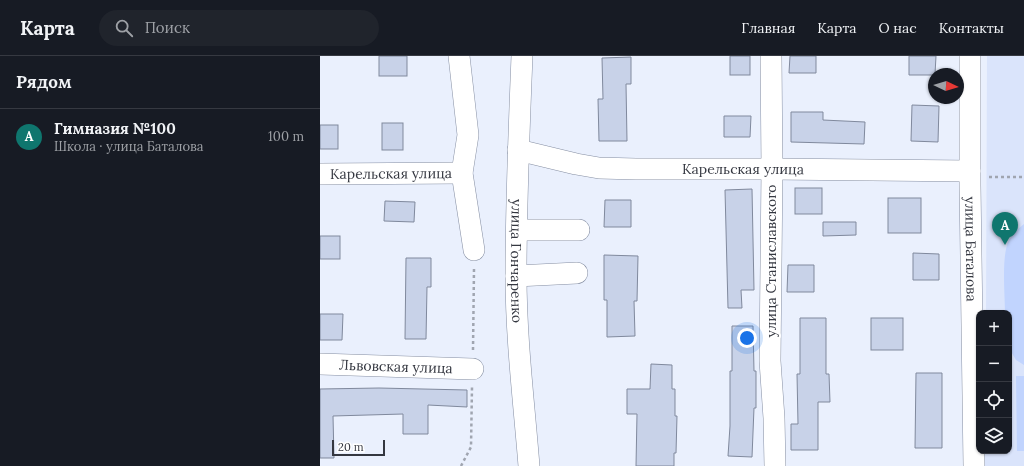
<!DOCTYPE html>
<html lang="ru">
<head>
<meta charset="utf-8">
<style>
  body { margin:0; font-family:Lora,serif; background:#20242c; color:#f1f3f6 }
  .controls { position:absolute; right:12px; bottom:12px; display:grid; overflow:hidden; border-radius:8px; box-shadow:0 1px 3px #0004 }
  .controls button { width:36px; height:36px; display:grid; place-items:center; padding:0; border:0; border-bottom:1px solid #363941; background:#171b24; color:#f1f3f6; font:20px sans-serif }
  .compass { position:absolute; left:608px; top:12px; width:36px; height:36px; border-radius:50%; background:#171b24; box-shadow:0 1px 3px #0004; rotate:94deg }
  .scale { position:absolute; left:12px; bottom:10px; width:53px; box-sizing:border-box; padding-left:4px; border:2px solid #343740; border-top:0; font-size:11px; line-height:14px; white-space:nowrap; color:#343740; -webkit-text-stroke:3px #fff; paint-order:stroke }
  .you { position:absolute; left:427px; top:282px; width:14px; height:14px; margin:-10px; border:3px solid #fff; border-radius:50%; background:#1a73e8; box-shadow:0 0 0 6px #1a73e833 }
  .badge { display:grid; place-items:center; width:26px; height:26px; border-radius:50%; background:#0f766e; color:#fff; font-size:13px; font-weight:700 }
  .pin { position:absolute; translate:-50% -33px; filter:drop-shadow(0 1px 2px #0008) }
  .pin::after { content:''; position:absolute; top:21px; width:14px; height:12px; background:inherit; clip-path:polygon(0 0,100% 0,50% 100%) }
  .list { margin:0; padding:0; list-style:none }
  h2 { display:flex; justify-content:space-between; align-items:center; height:52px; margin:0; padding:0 16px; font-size:17px }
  h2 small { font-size:13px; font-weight:400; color:#9ea1a6 }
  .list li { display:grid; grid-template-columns:26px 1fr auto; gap:12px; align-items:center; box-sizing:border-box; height:56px; padding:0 16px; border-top:1px solid #363941 }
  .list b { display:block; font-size:15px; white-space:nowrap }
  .list p { margin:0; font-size:13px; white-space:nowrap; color:#9ea1a6 }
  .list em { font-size:13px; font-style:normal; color:#9ea1a6 }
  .icon { flex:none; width:22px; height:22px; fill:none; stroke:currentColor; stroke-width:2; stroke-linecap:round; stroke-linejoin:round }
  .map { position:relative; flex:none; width:704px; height:410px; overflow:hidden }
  header { display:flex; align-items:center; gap:24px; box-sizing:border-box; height:56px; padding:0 20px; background:#171b24; border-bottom:1px solid #363941 }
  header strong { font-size:19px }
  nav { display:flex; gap:22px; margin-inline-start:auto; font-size:14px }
  .search { width:280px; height:36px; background:#20242c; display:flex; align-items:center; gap:10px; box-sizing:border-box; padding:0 14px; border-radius:22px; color:#9ea1a6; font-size:15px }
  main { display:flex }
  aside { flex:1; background:#171b24 }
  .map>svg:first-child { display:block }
  .built { fill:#dae4fb }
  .green { fill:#c1d4fe }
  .building { fill:#c8d2e8; stroke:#80899d }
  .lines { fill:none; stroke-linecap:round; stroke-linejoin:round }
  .minor-casing { stroke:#868fa3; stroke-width:22 }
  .path { stroke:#a0a5b0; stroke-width:2.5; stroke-dasharray:3 3; stroke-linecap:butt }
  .minor { stroke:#fff; stroke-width:21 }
  .labels { text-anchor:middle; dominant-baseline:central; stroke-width:4; stroke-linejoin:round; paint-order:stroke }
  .street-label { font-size:14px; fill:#343740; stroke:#fff }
</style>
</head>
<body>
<header>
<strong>Карта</strong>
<div class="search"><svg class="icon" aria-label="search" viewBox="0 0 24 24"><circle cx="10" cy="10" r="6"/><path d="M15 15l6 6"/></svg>Поиск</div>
<nav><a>Главная</a><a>Карта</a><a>О нас</a><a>Контакты</a></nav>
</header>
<main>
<aside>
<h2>Рядом<small></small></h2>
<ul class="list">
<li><span class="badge">A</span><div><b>Гимназия №100</b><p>Школа · улица Баталова</p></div><em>100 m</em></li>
</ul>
</aside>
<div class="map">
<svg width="704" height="410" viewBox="0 0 704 410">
  <rect width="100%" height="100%" fill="#eaf0fd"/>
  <path class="built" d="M667 0H704V410H665V395H689V257H666Z"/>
  <g class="green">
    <path d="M704 168V309L696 304 689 292V257H685C685 238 681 200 689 184 692 178 698 173 704 168Z"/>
    <path d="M696 320H704V395H697Z"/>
  </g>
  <g class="building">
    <rect x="59" y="0" width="28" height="20"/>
    <rect x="410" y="0" width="20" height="19"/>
    <path d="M470 0H496V17H469Z"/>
    <path d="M589 0H616L615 18 614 19H589Z"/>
    <path d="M311 1V28H306L307 85H279L278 43H283L282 2Z"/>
    <path d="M592 49 619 50 618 86 591 85Z"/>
    <path d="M471 56H503V64L545 66 544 88 471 86Z"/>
    <path d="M404 60H431L430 81H404Z"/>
    <rect x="62" y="67" width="21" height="27"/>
    <rect x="0" y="69" width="18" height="24"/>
    <rect x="475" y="132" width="27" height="26"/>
    <path d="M432 133 434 234H421L422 252H408L405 134Z"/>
    <rect x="568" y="142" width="33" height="35"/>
    <path d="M285 144H311V171H284Z"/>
    <path d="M65 145 95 146 94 166 64 165Z"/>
    <path d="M503 166H536V179L503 180Z"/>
    <rect x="0" y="180" width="20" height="23"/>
    <path d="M593 197 619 198V224H593Z"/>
    <path d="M284 199 318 200 317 245H314L315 280 287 281V244H284Z"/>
    <path d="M86 202H111V231H107L106 283H85Z"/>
    <path d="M468 209H494V236H467Z"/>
    <path d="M0 258H23L22 284H0Z"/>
    <path d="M480 262H506V318H509L510 346H498V394H471V368H478L477 318H480Z"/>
    <rect x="551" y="262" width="32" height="32"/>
    <path d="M412 270H433L434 315H436V352H434L432 401 408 400 410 370V315H412Z"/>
    <path d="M331 308 352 309V333H355V360H357L356 397H354V410H316L317 358H307V333H330Z"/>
    <path d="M596 317H622V392H595Z"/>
    <path d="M59 332 147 334V351L108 349V378H83V358L13 360 14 402H0V333Z"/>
  </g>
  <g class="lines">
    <g class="minor-casing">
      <g id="minor">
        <path d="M139 0 148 79 142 117 154 194"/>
        <path id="s1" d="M202 0C199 73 196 146 196 219 196 283 204 347 209 410"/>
        <path d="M451 0 452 113 450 305 454 362 455 410"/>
        <path id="s2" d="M650 0V129L654 410"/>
        <path id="s3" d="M198 94 256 108 279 112 316 113H452L650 115"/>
        <path id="s4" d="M0 118 142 117"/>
        <path d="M197 174H259"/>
        <path d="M196 220 257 217"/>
        <path id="s5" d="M0 308 153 313"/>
      </g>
    </g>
    <g class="path">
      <path d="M669 121H704"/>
      <path d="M153 294 154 213"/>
      <path d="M141 410 151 391 152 331"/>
    </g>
    <use href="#minor" class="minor"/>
  </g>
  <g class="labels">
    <g class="street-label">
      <text stroke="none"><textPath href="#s3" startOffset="227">Карельская улица</textPath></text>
      <text stroke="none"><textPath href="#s4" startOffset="71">Карельская улица</textPath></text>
      <text stroke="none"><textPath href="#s2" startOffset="193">улица Баталова</textPath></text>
      <text stroke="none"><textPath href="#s1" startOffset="205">улица Гончаренко</textPath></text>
      <text transform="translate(451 205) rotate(-90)">улица Станиславского</text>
      <text stroke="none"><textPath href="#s5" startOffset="76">Львовская улица</textPath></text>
    </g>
  </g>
</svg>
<div class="controls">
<button>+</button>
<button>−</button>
<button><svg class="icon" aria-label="locate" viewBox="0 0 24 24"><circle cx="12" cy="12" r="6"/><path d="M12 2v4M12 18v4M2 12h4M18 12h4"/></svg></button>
<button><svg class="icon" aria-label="layers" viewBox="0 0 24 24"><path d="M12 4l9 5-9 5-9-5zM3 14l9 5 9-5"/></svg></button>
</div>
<svg class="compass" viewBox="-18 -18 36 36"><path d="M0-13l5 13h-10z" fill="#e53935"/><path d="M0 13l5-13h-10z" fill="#9ea1a6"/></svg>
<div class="scale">20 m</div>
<div class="you"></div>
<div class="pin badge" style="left:685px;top:189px">A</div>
</div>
</main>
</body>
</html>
